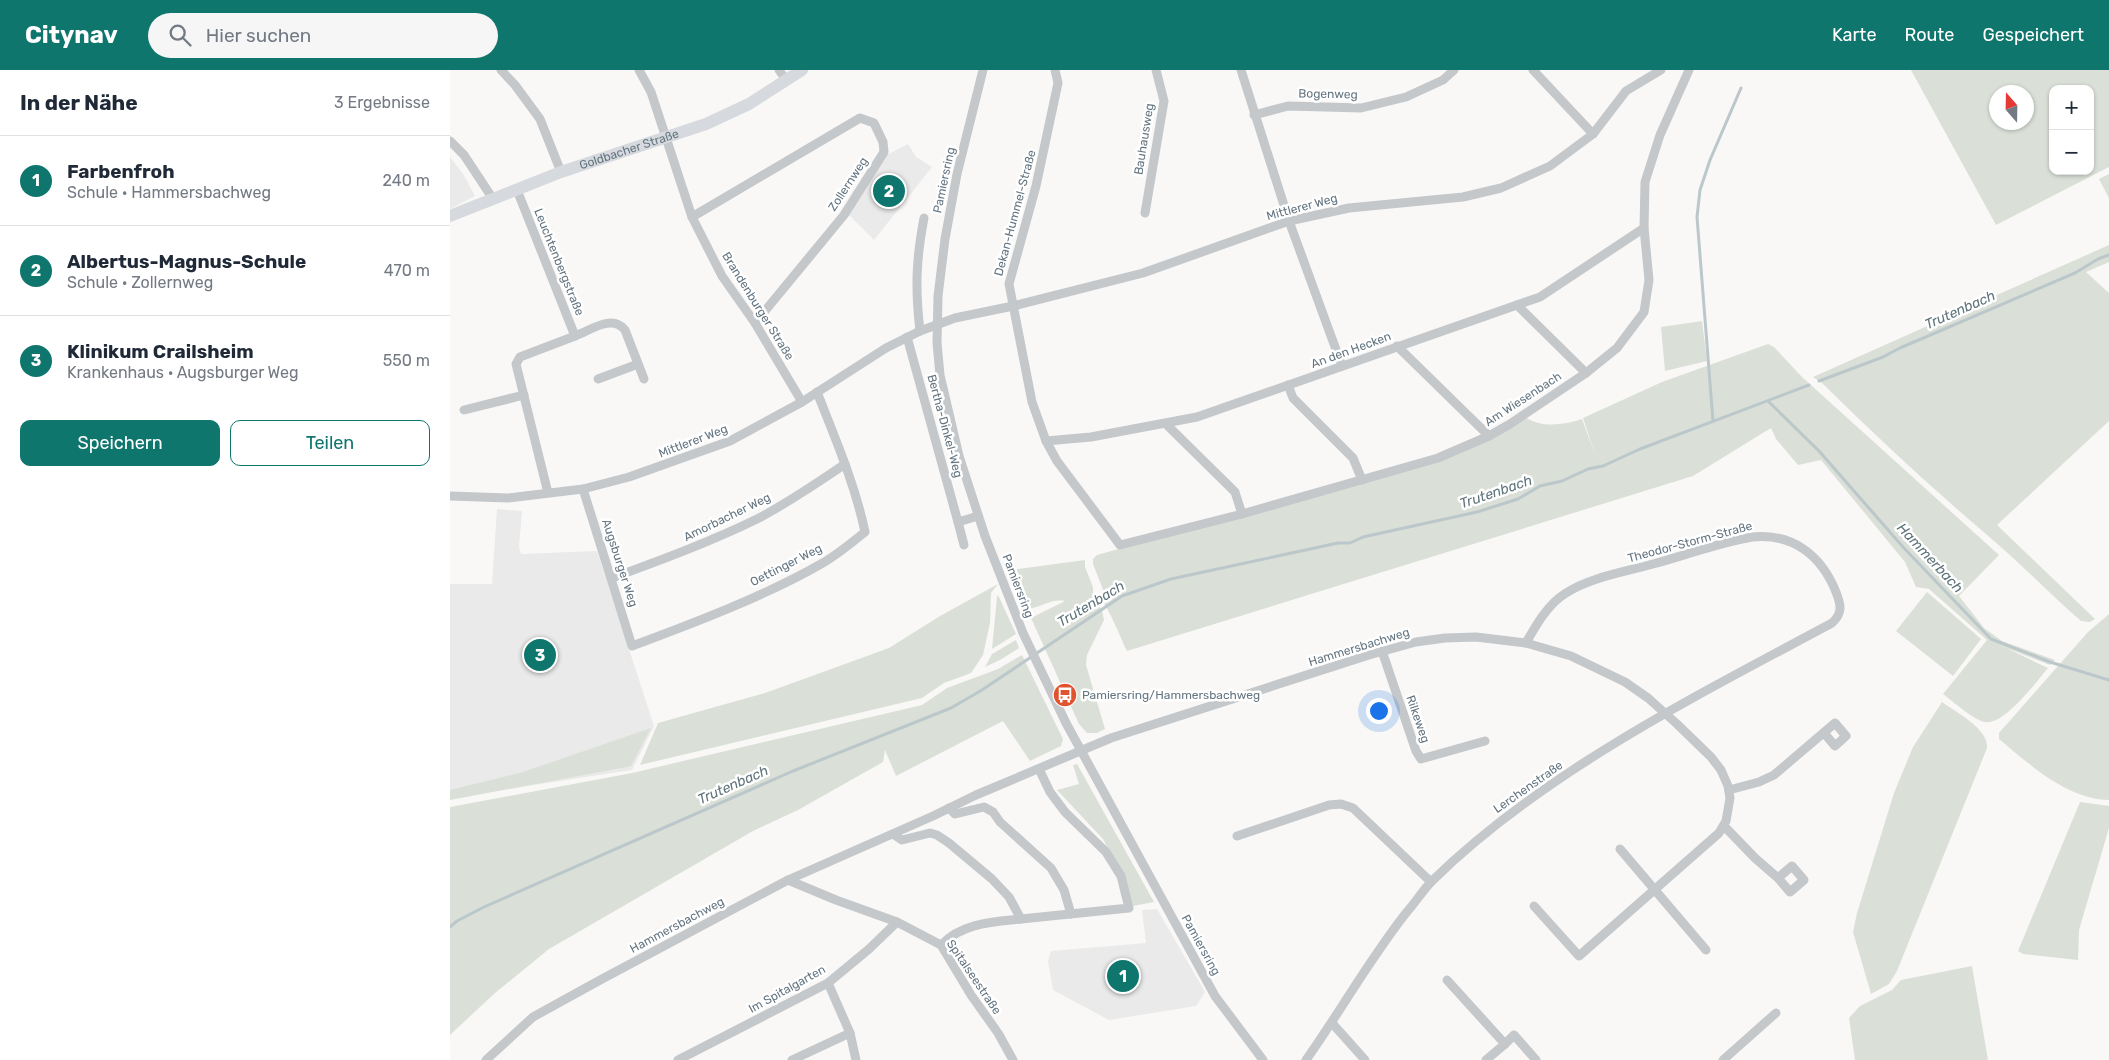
<!DOCTYPE html>
<html lang="de">
<head>
<meta charset="utf-8">
<style>
  body { margin:0; font-family:Rubik,sans-serif; background:#f6f6f7; color:#1f2937 }
  .controls { position:absolute; right:15px; top:15px; display:grid; overflow:hidden; border-radius:10px; box-shadow:0 1px 4px #0004 }
  .controls button { width:45px; height:45px; display:grid; place-items:center; padding:0; border:0; border-bottom:1px solid #e0e1e3; background:#fff; color:#1f2937; font:25px sans-serif }
  .compass { position:absolute; left:1539px; top:15px; width:45px; height:45px; border-radius:50%; background:#fff; box-shadow:0 1px 4px #0004; rotate:340deg }
  .you { position:absolute; left:928px; top:640px; width:18px; height:18px; margin:-12px; border:4px solid #fff; border-radius:50%; background:#1a73e8; box-shadow:0 0 0 8px #1a73e833 }
  .badge { display:grid; place-items:center; width:32px; height:32px; border-radius:50%; background:#0f766e; color:#fff; font-size:16px; font-weight:700 }
  .pin { position:absolute; translate:-50% -50%; border:2px solid #fff; box-shadow:0 1px 5px #0006 }
  .list { margin:0; padding:0; list-style:none }
  h2 { display:flex; justify-content:space-between; align-items:center; height:65px; margin:0; padding:0 20px; font-size:21px }
  h2 small { font-size:16px; font-weight:400; color:#747a83 }
  .list li { display:grid; grid-template-columns:32px 1fr auto; gap:15px; align-items:center; box-sizing:border-box; height:90px; padding:0 20px; border-top:1px solid #e0e1e3 }
  .list b { display:block; font-size:19px; white-space:nowrap }
  .list p { margin:0; font-size:16px; white-space:nowrap; color:#747a83 }
  .list em { font-size:16px; font-style:normal; color:#747a83 }
  .actions { display:flex; gap:10px; padding:15px 20px }
  .actions a { flex:1; padding:11px 0; border:1px solid #0f766e; border-radius:10px; text-align:center; font-size:18px; color:#0f766e }
  .actions .main { background:#0f766e; color:#fff }
  .icon { flex:none; width:28px; height:28px; fill:none; stroke:currentColor; stroke-width:2; stroke-linecap:round; stroke-linejoin:round }
  .map { position:relative; flex:none; width:1659px; height:990px; overflow:hidden }
  header { display:flex; align-items:center; gap:30px; box-sizing:border-box; height:70px; padding:0 25px; background:#0f766e; color:#fff }
  header strong { font-size:24px }
  nav { display:flex; gap:28px; margin-inline-start:auto; font-size:18px }
  .search { width:350px; height:45px; background:#f6f6f7; display:flex; align-items:center; gap:12px; box-sizing:border-box; padding:0 18px; border-radius:28px; color:#747a83; font-size:19px }
  main { display:flex }
  aside { flex:1; background:#fff }
  .map>svg:first-child { display:block }
  .built { fill:#e9eae9 }
  .green { fill:#dae0d7; fill-rule:evenodd }
  .lines { fill:none; stroke-linecap:round; stroke-linejoin:round }
  .stream { stroke:#bbc7ca; stroke-width:3 }
  .street { stroke:#c4c8cb; stroke-width:9 }
  .secondary { stroke:#d6dade; stroke-width:12 }
  .labels { text-anchor:middle; dominant-baseline:central; stroke-width:5; stroke-linejoin:round; paint-order:stroke }
  .street-label { font-size:12px; fill:#647581; stroke:#fff }
  .poi-label { font-size:12px; fill:#647581; stroke:#fff; text-anchor:start }
  .water-label { font-size:14px; font-style:italic; fill:#5f747b; stroke:#fff }
</style>
</head>
<body>
<header>
<strong>Citynav</strong>
<div class="search"><svg class="icon" aria-label="search" viewBox="0 0 24 24"><circle cx="10" cy="10" r="6"/><path d="M15 15l6 6"/></svg>Hier suchen</div>
<nav><a>Karte</a><a>Route</a><a>Gespeichert</a></nav>
</header>
<main>
<aside>
<h2>In der Nähe<small>3 Ergebnisse</small></h2>
<ul class="list">
<li><span class="badge">1</span><div><b>Farbenfroh</b><p>Schule · Hammersbachweg</p></div><em>240 m</em></li>
<li><span class="badge">2</span><div><b>Albertus-Magnus-Schule</b><p>Schule · Zollernweg</p></div><em>470 m</em></li>
<li><span class="badge">3</span><div><b>Klinikum Crailsheim</b><p>Krankenhaus · Augsburger Weg</p></div><em>550 m</em></li>
</ul>
<div class="actions"><a class="main">Speichern</a><a>Teilen</a></div>
</aside>
<div class="map">
<svg width="1659" height="990" viewBox="0 0 1659 990">
  <rect width="100%" height="100%" fill="#f9f8f6"/>
  <g class="built">
    <path d="M458 74 466 87 482 97 424 170 399 145 437 85Z"/>
    <path d="M0 87 13 104 25 126 0 139Z"/>
    <path d="M47 439 72 441 69 477 71 484 147 481 204 656 182 700 0 728V514H42Z"/>
    <path d="M707 839 755 922 746 936 659 950 603 920 598 891 601 881 696 873 692 840Z"/>
  </g>
  <g class="green">
    <path d="M1461 0H1659V97L1546 155ZM1603 19H1640V101H1603ZM1546 22H1576V52H1546Z"/>
    <path d="M1659 104V128L1649 109Z"/>
    <path d="M1659 175V192L1636 202 1659 223V351L1547 455 1645 549 1640 552 1631 551C1599 523 1569 492 1536 464 1479 416 1425 365 1372 313L1363 307Z"/>
    <path d="M1252 251 1257 291 1215 301 1211 257Z"/>
    <path d="M1318 274 1324 277 1352 307 1549 485 1509 526 1534 558 1552 571 1605 590 1600 595 1556 578 1598 598C1587 611 1554 656 1535 652 1523 650 1504 632 1493 624L1537 570 1479 519 1466 517 1455 492 1371 390 1348 395 1326 369 1321 358 1243 406 677 581C671 569 661 543 654 534L675 520 657 530 643 494V489L647 485 988 390 1077 348C1092 358 1114 355 1132 349L1145 384 1133 348 1212 312Z"/>
    <path d="M635 490V497L643 517V527L652 540 654 550 637 585 636 595 655 659 647 663H637L629 654 581 548 615 531C599 528 590 540 575 538L561 500Z"/>
    <path d="M548 514 541 523 540 553 533 585 521 603 494 613 472 628 190 695 208 653 315 623 439 578 490 546Z"/>
    <path d="M1477 522 1531 569 1503 606 1446 561Z"/>
    <path d="M548 525 566 564 542 579 547 527Z"/>
    <path d="M1659 544V730C1617 729 1580 695 1549 669V663L1638 562Z"/>
    <path d="M566 570 569 578 550 590 535 597 542 584Z"/>
    <path d="M572 585 613 669 611 676 580 691 553 651 446 706 435 680 433 692 348 740 303 761 99 879 45 923 0 965V737L182 703 472 635 497 618 548 599Z"/>
    <path d="M1492 632C1506 642 1539 659 1537 678L1447 901 1439 914 1421 924 1403 862 1407 843 1444 723 1463 677Z"/>
    <path d="M201 658 181 696 177 697 0 730V720L73 702Z"/>
    <path d="M627 694 704 832 683 836 672 804 653 769 607 720 629 714 623 695Z"/>
    <path d="M1630 732 1659 736V758L1629 860 1628 890 1573 884 1568 881Z"/>
    <path d="M1522 896 1538 990H1405L1399 948 1410 936 1442 920 1451 910Z"/>
  </g>
  <g class="lines">
    <g class="stream">
      <path d="M1369 311 1433 287 1450 278 1625 203 1648 189 1659 185"/>
      <path d="M1318 331 1369 381 1453 477 1541 569 1600 592 1659 610"/>
      <path d="M1263 351 1247 147 1250 120 1260 90 1291 18"/>
      <path d="M0 857 7 851 34 837 343 701 501 638 532 620 672 526 721 509 888 473H900L913 467 1027 442 1068 429 1090 416 1112 411 1138 399 1153 396 1190 379 1359 315"/>
    </g>
    <g class="street">
      <path d="M51 0 65 15 90 49 111 102"/>
      <path d="M189 0 201 22 242 147 272 206 305 253 352 332"/>
      <path d="M329 0 336 10"/>
      <path d="M533 0 507 104 495 169 488 226 487 273 490 305 509 386 535 466 573 563 616 653 765 926 813 990"/>
      <path d="M605 0 608 13 586 116 559 214 582 332 596 371 607 391 670 475 792 444 988 388 1039 366 1060 354 1136 303 1167 278 1194 242 1199 210 1194 158 1195 112 1210 65 1239 0"/>
      <path d="M791 0 839 151 892 296"/>
      <path d="M1083 0 1143 64"/>
      <path d="M804 45 838 36 911 38 956 27 993 10 1004 0"/>
      <path d="M0 71 14 85 43 129"/>
      <path d="M67 120 125 266 70 287 66 294 98 423"/>
      <path d="M695 143 714 31 706 0"/>
      <path d="M242 147 410 48 424 53 433 72 434 82 394 145 305 253"/>
      <path d="M1067 235 1136 303"/>
      <path d="M470 261C465 218 466 190 474 148"/>
      <path d="M125 266C141 260 162 244 175 260L194 309"/>
      <path d="M457 267 508 452 528 446"/>
      <path d="M947 276 1039 366"/>
      <path d="M148 309 188 294"/>
      <path d="M838 315 843 328 903 388 912 410"/>
      <path d="M14 340 74 325"/>
      <path d="M716 354 785 422 792 444"/>
      <path d="M596 371 641 367 747 347 1067 235 1090 227 1194 158"/>
      <path d="M133 419 182 576C244 553 315 526 371 494 387 485 401 473 415 462 405 414 385 368 367 322"/>
      <path d="M0 426 58 428 133 419 179 407 280 371 352 332 436 278 470 261 505 248 563 236 693 203 839 151 899 138 1013 127 1051 118 1100 96 1143 64 1176 21 1211 0"/>
      <path d="M508 452 514 475"/>
      <path d="M162 508C211 490 260 472 307 449 338 433 367 413 395 394"/>
      <path d="M932 581 966 681 971 689 1035 671"/>
      <path d="M1279 720 1309 712 1324 705 1385 653 1396 666 1385 676 1374 663"/>
      <path d="M499 738 505 744 534 737 543 742 550 752 601 798 614 820 621 844"/>
      <path d="M1274 756 1305 788 1328 808 1340 822 1354 810 1342 796 1328 808"/>
      <path d="M443 764 452 770 480 763 487 765 499 773 542 809 559 827 571 849 679 838 671 806 656 782 615 742 600 722 589 699"/>
      <path d="M787 766 879 735 891 734 903 738 981 812"/>
      <path d="M1170 779 1256 880"/>
      <path d="M338 810 386 830 447 852 491 875 521 925 548 963 563 990"/>
      <path d="M491 875C512 853 542 852 571 849"/>
      <path d="M997 910 1055 974 1064 965 1086 990"/>
      <path d="M378 913 400 963 406 990"/>
      <path d="M882 953 915 990"/>
      <path d="M36 990 83 947 152 909 338 810 483 746 526 725 661 668 919 585 966 572 995 568 1026 567 1076 573 1121 586 1175 612 1198 628 1227 654 1261 687 1271 700 1278 716 1280 728 1276 751 1269 763 1129 886 1084 836"/>
      <path d="M228 990 378 913 419 879 447 852"/>
      <path d="M342 990 400 963"/>
      <path d="M856 990C890 942 919 890 956 843 965 833 973 820 982 811 1093 702 1246 626 1382 553 1393 543 1391 535 1386 522 1371 485 1343 463 1302 467 1268 473 1236 485 1203 494 1175 502 1141 507 1116 523 1098 534 1086 555 1076 573"/>
      <path d="M1036 990 1055 974"/>
      <path d="M1273 990 1326 943"/>
    </g>
    <path class="secondary" id="s1" d="M0 146 111 102 256 54 299 34 352 0"/>
  </g>
  <defs>
    <g id="bus-disc" transform="scale(1.25)"><circle r="9.5" fill="#e1532e" stroke="#fff"/><path d="M-5-6H5V4H4V6H2V4H-2V6H-4V4H-5ZM-3.5-4V0h7V-4ZM-3.5 1.2v1.5H-2V1.2ZM2 1.2v1.5H3.5V1.2Z" fill="#fff"/></g>
  </defs>
  <g fill-rule="evenodd">
    <use href="#bus-disc" x="615" y="625"/>
  </g>
  <g class="labels">
    <g class="street-label">
      <text transform="translate(878 24) rotate(1)">Bogenweg</text>
      <text transform="translate(694 69) rotate(-81)">Bauhausweg</text>
      <text stroke="none"><textPath href="#s1" startOffset="191">Goldbacher Straße</textPath></text>
      <text transform="translate(494 110) rotate(-78)">Pamiersring</text>
      <text transform="translate(398 114) rotate(-57)">Zollernweg</text>
      <text transform="translate(852 137) rotate(-15)">Mittlerer Weg</text>
      <text transform="translate(565 143) rotate(-75)">Dekan-Hummel-Straße</text>
      <text transform="translate(109 192) rotate(68)">Leuchtenbergstraße</text>
      <text transform="translate(308 236) rotate(58)">Brandenburger Straße</text>
      <text transform="translate(901 280) rotate(-20)">An den Hecken</text>
      <text transform="translate(1073 329) rotate(-33)">Am Wiesenbach</text>
      <text transform="translate(495 356) rotate(75)">Bertha-Dinkel-Weg</text>
      <text transform="translate(243 371) rotate(-21)">Mittlerer Weg</text>
      <text transform="translate(277 447) rotate(-26)">Amorbacher Weg</text>
      <text transform="translate(1240 472) rotate(-15)">Theodor-Storm-Straße</text>
      <text transform="translate(170 493) rotate(72)">Augsburger Weg</text>
      <text transform="translate(336 495) rotate(-27)">Oettinger Weg</text>
      <text transform="translate(568 516) rotate(69)">Pamiersring</text>
      <text transform="translate(909 577) rotate(-17)">Hammersbachweg</text>
      <text transform="translate(968 649) rotate(71)">Rilkeweg</text>
      <text transform="translate(1078 717) rotate(-35)">Lerchenstraße</text>
      <text transform="translate(227 855) rotate(-28)">Hammersbachweg</text>
      <text transform="translate(751 875) rotate(61)">Pamiersring</text>
      <text transform="translate(524 907) rotate(56)">Spitalseestraße</text>
      <text transform="translate(337 919) rotate(-29)">Im Spitalgarten</text>
    </g>
    <g class="poi-label">
      <text x="632" y="625">Pamiersring/Hammersbachweg</text>
    </g>
    <g class="water-label">
      <text transform="translate(1510 240) rotate(-24)">Trutenbach</text>
      <text transform="translate(1046 422) rotate(-19)">Trutenbach</text>
      <text transform="translate(1480 488) rotate(47)">Hammerbach</text>
      <text transform="translate(641 534) rotate(-31)">Trutenbach</text>
      <text transform="translate(283 715) rotate(-24)">Trutenbach</text>
    </g>
  </g>
</svg>
<div class="controls">
<button>+</button>
<button>−</button>
</div>
<svg class="compass" viewBox="-18 -18 36 36"><path d="M0-13l5 13h-10z" fill="#e53935"/><path d="M0 13l5-13h-10z" fill="#747a83"/></svg>
<div class="you"></div>
<div class="pin badge" style="left:673px;top:906px">1</div>
<div class="pin badge" style="left:439px;top:121px">2</div>
<div class="pin badge" style="left:90px;top:585px">3</div>
</div>
</main>
</body>
</html>
